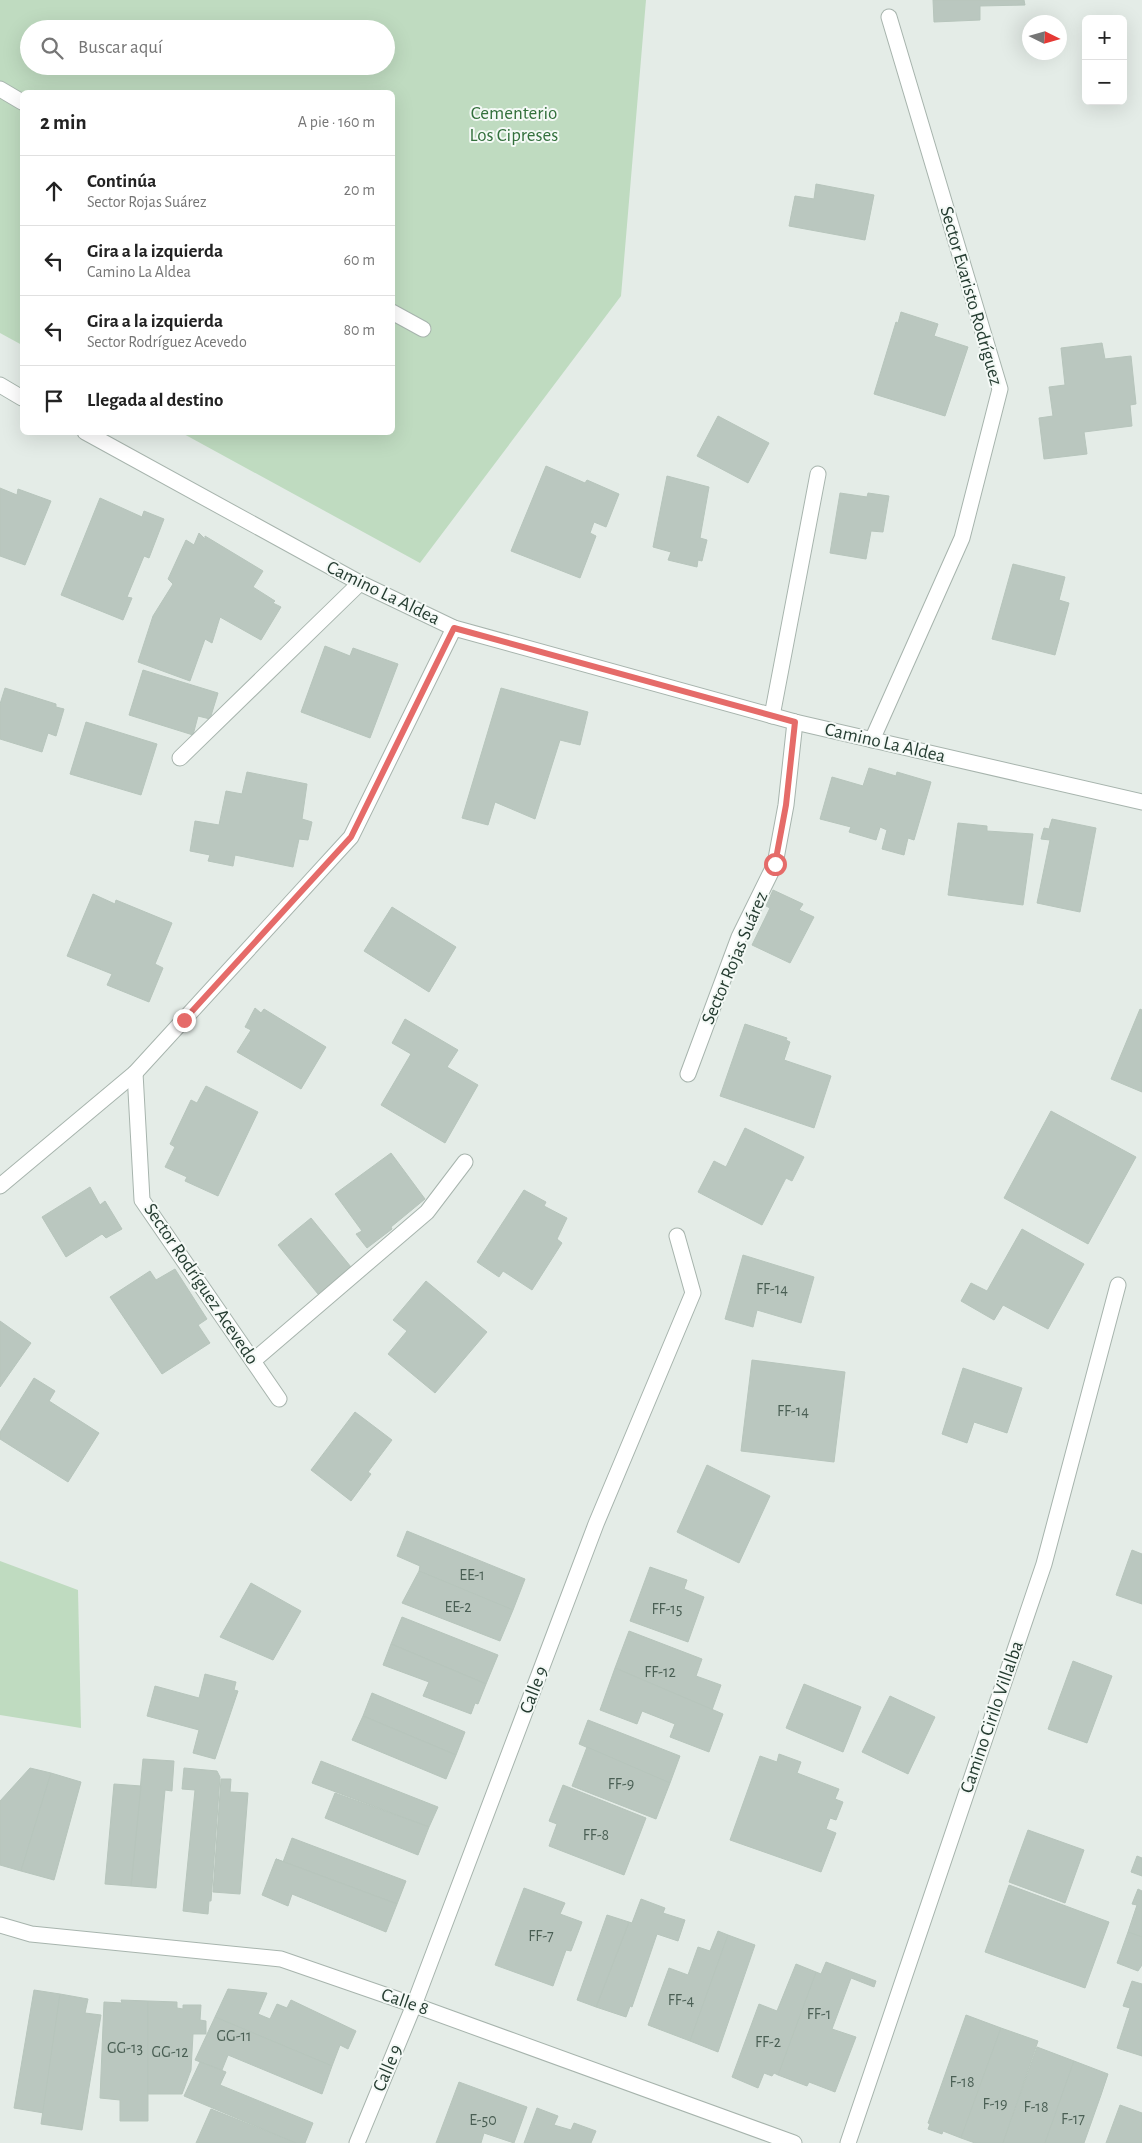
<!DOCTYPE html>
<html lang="es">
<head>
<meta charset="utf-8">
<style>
  body { margin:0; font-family:"Alegreya Sans",sans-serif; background:#f6f6f6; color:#222 }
  .controls { position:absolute; right:15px; top:15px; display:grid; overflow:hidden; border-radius:8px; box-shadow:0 5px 20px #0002 }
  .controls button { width:45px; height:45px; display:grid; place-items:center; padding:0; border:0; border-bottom:1px solid #e0e0e0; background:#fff; color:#222; font:25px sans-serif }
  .compass { position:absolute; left:1022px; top:15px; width:45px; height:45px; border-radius:50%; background:#fff; box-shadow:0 5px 20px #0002; rotate:95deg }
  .stop { position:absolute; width:15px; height:15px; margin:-11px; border:4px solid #e56b69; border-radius:50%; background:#fff }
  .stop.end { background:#e56b69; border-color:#fff; box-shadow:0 1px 5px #0008 }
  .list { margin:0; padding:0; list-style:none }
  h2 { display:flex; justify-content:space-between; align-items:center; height:65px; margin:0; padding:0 20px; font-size:21px }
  h2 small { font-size:16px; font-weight:400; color:#767676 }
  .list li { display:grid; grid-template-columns:32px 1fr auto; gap:15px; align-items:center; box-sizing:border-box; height:70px; padding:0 20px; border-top:1px solid #e0e0e0 }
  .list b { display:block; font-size:19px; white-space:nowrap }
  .list p { margin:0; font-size:16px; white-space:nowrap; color:#767676 }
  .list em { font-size:16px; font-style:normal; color:#767676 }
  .icon { flex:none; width:28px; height:28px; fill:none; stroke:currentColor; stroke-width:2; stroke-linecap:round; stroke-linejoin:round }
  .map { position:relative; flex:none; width:1142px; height:2143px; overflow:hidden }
  .search { position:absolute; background:#fff; box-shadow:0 5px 20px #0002; left:20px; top:20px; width:375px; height:55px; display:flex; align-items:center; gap:12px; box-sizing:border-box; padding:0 18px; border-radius:28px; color:#767676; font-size:19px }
  .panel { position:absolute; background:#fff; box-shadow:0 5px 20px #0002; left:20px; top:90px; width:375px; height:345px; border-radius:8px }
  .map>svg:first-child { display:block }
  .green { fill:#bfdbc0; fill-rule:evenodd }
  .building { fill:#bac7bf; stroke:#b7c5bc }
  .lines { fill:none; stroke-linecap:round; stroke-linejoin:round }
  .service-casing { stroke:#a7b4ad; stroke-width:17 }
  .minor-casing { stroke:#a7b4ad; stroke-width:17 }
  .tertiary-casing { stroke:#a7b4ad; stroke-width:17 }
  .service { stroke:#fff; stroke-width:15 }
  .minor { stroke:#fff; stroke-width:15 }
  .tertiary { stroke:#fff; stroke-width:15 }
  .route { stroke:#e56b69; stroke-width:6 }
  .labels { text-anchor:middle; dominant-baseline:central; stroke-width:4; stroke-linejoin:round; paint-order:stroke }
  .number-label { font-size:16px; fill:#4a5f54 }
  .park-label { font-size:19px; fill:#33703c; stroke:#f4f9f6 }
  .street-label { font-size:19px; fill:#253c31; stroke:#f4f9f6 }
</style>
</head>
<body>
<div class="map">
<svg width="1142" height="2143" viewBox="0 0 1142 2143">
  <rect width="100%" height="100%" fill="#e4ece7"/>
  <g class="green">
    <path d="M0 0H646L621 296 420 563 182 433 392 432V92H22V345L0 333ZM29 29H386V66H29Z"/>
    <path d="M0 1561 78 1590 81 1728 0 1715Z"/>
  </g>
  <g class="building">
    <path d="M933 0H1024L1025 5 980 6V20L934 22Z"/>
    <path d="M816 184 874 195 865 240 789 226 795 196 814 199Z"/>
    <path d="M901 312 938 324 934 336 968 347 945 416 874 394 896 322 898 323Z"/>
    <path d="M1102 343 1105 359 1131 356 1136 404 1130 405 1132 426 1084 432 1087 454 1044 459 1039 418 1053 416 1049 387 1065 385 1061 348Z"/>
    <path d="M718 416 769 443 748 483 697 456Z"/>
    <path d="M546 466 585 483 587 480 619 494 606 527 594 522 590 533 596 536 580 578 511 551Z"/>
    <path d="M667 476 709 487 700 538 707 540 702 561 698 560 697 567 668 560 671 552 653 547Z"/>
    <path d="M0 488 17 495 18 489 51 501 25 565 0 556Z"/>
    <path d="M840 493 867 497 868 493 889 496 883 532 871 531 866 559 830 553Z"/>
    <path d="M100 498 142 517 144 511 164 519 149 558 144 556 127 597 132 598 123 620 61 595Z"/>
    <path d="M199 533 205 539V536L263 571 253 587 275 601 273 603 281 607 261 640 220 617 212 643 205 639 190 681 138 662 153 616 173 584 168 579 186 540 194 545Z"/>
    <path d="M1013 564 1065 577 1059 600 1069 603 1055 655 992 639Z"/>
    <path d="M325 646 350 656 353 648 398 664 370 738 301 712Z"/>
    <path d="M143 670 218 693 210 719 198 716 193 735 129 715Z"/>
    <path d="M5 688 56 704V707L64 709 56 736 48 733 42 752 0 739V704Z"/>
    <path d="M501 688 588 712 580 745 560 740 535 819 495 802 488 825 462 818Z"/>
    <path d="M86 722 157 744 141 795 70 774Z"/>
    <path d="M869 768 896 776 897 772 931 782 914 840 908 838 904 855 882 849 887 830 880 827 876 840 849 832 851 827 820 819 832 777 863 786Z"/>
    <path d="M247 772 307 784 302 819 312 822 308 840 299 839 293 867 235 855 233 866 208 861 210 855 190 851 195 821 219 825 226 791 242 794Z"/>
    <path d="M1052 819 1096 828 1080 912 1037 903 1050 840 1041 839 1044 828 1049 829Z"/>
    <path d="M958 823 987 826V831L1033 834 1023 905 948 895Z"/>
    <path d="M773 890 803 904 799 910 814 917 790 963 752 945 770 908 766 906Z"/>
    <path d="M93 894 115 904 116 900 172 923 155 964 163 968 149 1002 107 985 112 974 67 956Z"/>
    <path d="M392 907 456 947 429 992 364 951Z"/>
    <path d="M255 1008 261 1013 264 1009 326 1047 301 1089 237 1052 251 1030 245 1027Z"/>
    <path d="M1140 1009 1142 1010V1092L1111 1079Z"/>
    <path d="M405 1019 458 1050 447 1067 478 1085 445 1143 381 1105 411 1054 392 1043Z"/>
    <path d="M745 1024 787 1038 786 1040 790 1042 784 1060 831 1076 814 1128 720 1096Z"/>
    <path d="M206 1086 258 1112 218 1196 185 1181 187 1177 165 1167 175 1147 170 1144 191 1100 197 1103Z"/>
    <path d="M1051 1111 1136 1157 1088 1244 1004 1198Z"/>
    <path d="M745 1128 804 1157 792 1181 786 1178 762 1225 698 1192 714 1161 726 1167Z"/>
    <path d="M391 1153 425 1199 391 1227 392 1229 367 1248 356 1234 362 1231 335 1194Z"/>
    <path d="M90 1187 100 1205 105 1201 122 1229 106 1238 102 1234 66 1257 42 1217Z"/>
    <path d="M524 1190 546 1202 544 1206 567 1218 557 1239 562 1243 532 1290 503 1271 499 1277 477 1262Z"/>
    <path d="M311 1218 351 1267 318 1294 278 1245Z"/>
    <path d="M1022 1229 1084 1264 1048 1329 1003 1305 994 1320 961 1301 971 1283 987 1291Z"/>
    <path d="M743 1255 814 1277 801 1323 757 1310 753 1327 725 1319Z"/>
    <path d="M175 1269 207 1319 198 1325 210 1343 162 1374 110 1297 150 1271 156 1280Z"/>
    <path d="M426 1281 487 1332 435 1393 388 1354 407 1331 393 1320Z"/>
    <path d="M0 1321 31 1343 0 1387Z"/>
    <path d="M752 1360 845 1372 834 1462 741 1451Z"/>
    <path d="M963 1368 1022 1388 1007 1433 974 1422 967 1443 942 1434Z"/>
    <path d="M34 1378 55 1391 49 1401 99 1433 68 1482 0 1439V1432Z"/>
    <path d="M355 1412 392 1440 368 1472 371 1474 351 1501 311 1470Z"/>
    <path d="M707 1465 770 1496 739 1563 677 1532Z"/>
    <path d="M407 1531 525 1579 513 1610 419 1571 420 1566 397 1556Z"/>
    <path d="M1132 1550 1142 1554V1604L1116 1595Z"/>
    <path d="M650 1567 687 1580 684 1589 704 1597 688 1642 630 1621Z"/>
    <path d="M419 1571 513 1610 500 1641 402 1603Z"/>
    <path d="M251 1583 301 1611 273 1660 220 1637Z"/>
    <path d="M402 1617 498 1655 486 1684 391 1644Z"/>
    <path d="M629 1631 702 1659 696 1676 721 1685 712 1710 615 1668Z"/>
    <path d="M391 1644 486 1684 478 1704 475 1703 471 1714 423 1696 429 1682 383 1665Z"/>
    <path d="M1073 1661 1112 1676 1087 1743 1048 1729Z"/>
    <path d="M615 1668 723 1714 709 1752 670 1737 675 1724 642 1711 637 1724 600 1710Z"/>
    <path d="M205 1674 236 1682 234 1690 238 1691 215 1759 193 1753 199 1730 147 1716 155 1686 199 1698Z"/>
    <path d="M804 1684 861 1707 843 1752 786 1728Z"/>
    <path d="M372 1693 465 1732 456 1755 363 1716Z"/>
    <path d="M890 1696 935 1717 908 1774 862 1752Z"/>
    <path d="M363 1716 456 1755 446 1779 352 1740Z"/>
    <path d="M588 1720 680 1756 670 1783 579 1744Z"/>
    <path d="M587 1747 670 1783 656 1819 572 1786Z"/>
    <path d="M779 1754 801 1762 797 1773 839 1789 835 1799 843 1802 836 1820 830 1818 826 1829 836 1833 821 1872 730 1840 760 1756 777 1762Z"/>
    <path d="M143 1759 174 1761 172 1791 165 1790 156 1888 131 1886Z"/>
    <path d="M321 1761 438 1807 429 1827 312 1783Z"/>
    <path d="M30 1768 51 1773 21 1871 0 1865V1801Z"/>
    <path d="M184 1768 217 1771 220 1777 211 1901H209L208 1914 183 1911 195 1790 182 1789Z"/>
    <path d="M51 1773 81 1782 54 1880 21 1871Z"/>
    <path d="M221 1779H231L230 1792 248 1793 240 1894 213 1892Z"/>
    <path d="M114 1784 141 1786 131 1886 105 1884Z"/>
    <path d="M563 1785 646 1818 624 1875 549 1846 557 1824 549 1821Z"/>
    <path d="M335 1793 429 1827 418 1855 325 1818Z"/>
    <path d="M1028 1830 1084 1850 1065 1903 1009 1882Z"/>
    <path d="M292 1838 406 1881 397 1904 276 1859 283 1862Z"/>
    <path d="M1137 1856 1142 1858V1876L1131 1872Z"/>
    <path d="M276 1859 397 1904 386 1932 292 1894 288 1906 262 1895Z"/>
    <path d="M1009 1885 1109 1922 1085 1988 985 1952Z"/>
    <path d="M524 1888 565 1903 560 1914 582 1922 571 1951 566 1950 553 1986 495 1965Z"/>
    <path d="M1138 1889 1142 1891V1937L1128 1932 1137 1905 1132 1904Z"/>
    <path d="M641 1899 665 1908 663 1913 685 1920 678 1941 657 1934 632 2007 630 2006 626 2017 596 2007 629 1922 632 1923Z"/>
    <path d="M607 1915 629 1922 596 2007 577 2000Z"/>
    <path d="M718 1931 728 1935 690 2041 648 2025 669 1968 688 1975 698 1947 710 1951Z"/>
    <path d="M1128 1932 1142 1937V1965L1138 1971 1117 1963Z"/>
    <path d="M728 1935 755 1945 718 2052 690 2041Z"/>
    <path d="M826 1962 876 1981 874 1987 851 1978 832 2029 856 2037 835 2092 809 2082 807 2086 778 2075 816 1972 821 1974Z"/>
    <path d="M796 1964 816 1972 778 2075 774 2073 772 2076 764 2073 758 2088 732 2077 759 2004 777 2011Z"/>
    <path d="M1132 1981 1142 1984V2056L1117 2048 1130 2008 1123 2006Z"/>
    <path d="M228 1989 267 1993 258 2014 270 2019 277 2004 287 2008 291 2000 356 2031 348 2049 340 2045 332 2066 215 2017Z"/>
    <path d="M34 1990 60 1994 44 2113 14 2108Z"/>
    <path d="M60 1994 88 1999 85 2013 101 2015 82 2130 41 2124Z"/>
    <path d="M121 2000 148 2001V2121H120V2100L100 2098 104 2002 122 2003Z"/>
    <path d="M148 2001 177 2002V2008L183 2009V2005H201L200 2020 206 2021V2034H193L191 2070 182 2094H148Z"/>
    <path d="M966 2015 1001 2028 961 2138 943 2131 942 2134 928 2129 930 2124 928 2123Z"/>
    <path d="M215 2017 332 2066 322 2094 228 2055 222 2070 195 2060Z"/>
    <path d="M1001 2028 1038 2041 1003 2143H975L961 2138Z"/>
    <path d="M1037 2047 1074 2061 1045 2143H1003Z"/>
    <path d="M1074 2061 1108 2074 1101 2095 1084 2143H1045Z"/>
    <path d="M200 2062 226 2072 220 2085 313 2123 305 2143H296L184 2096Z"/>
    <path d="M459 2082 527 2107 514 2143 484 2133 481 2143H436Z"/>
    <path d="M1120 2105 1142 2113V2143H1106Z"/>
    <path d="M537 2108 558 2116 554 2125 571 2130 574 2123 596 2131 591 2143H524Z"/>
    <path d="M211 2109 296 2143H196Z"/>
  </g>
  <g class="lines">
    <g class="service-casing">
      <g id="service">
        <path d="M0 89 22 102"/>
        <path d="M392 312 423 329"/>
        <path d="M253 1361 427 1212 465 1162"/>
      </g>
    </g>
    <g class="minor-casing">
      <g id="minor">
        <path d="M772 716 818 474"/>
        <path d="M872 740 962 538 1000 389 889 17"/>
        <path d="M180 758 360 583"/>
        <path d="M135 1073 142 1200 279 1399"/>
        <path d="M688 1074 739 937 775 864 786 805 795 722"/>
        <path d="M0 1186 135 1073 351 837 454 628"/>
        <path d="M0 1925 31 1934 281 1959 414 2005 794 2143"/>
        <path d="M357 2143 414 2005 596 1524 693 1293 677 1236"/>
        <path d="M848 2143 1044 1564 1118 1285"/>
      </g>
    </g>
    <g class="tertiary-casing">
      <g id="tertiary">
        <path d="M0 385 22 398"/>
        <path d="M85 432 360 583 454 628 795 722 1142 802"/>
      </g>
    </g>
    <use href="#service" class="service"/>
    <use href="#minor" class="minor"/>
    <use href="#tertiary" class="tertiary"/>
  </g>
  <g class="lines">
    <path class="route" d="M184 1020 351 837 454 628 795 722 786 805 775 864"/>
  </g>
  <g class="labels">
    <g class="number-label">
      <text x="772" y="1289">FF-14</text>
      <text x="793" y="1411">FF-14</text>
      <text x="472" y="1575">EE-1</text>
      <text x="458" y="1607">EE-2</text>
      <text x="667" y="1609">FF-15</text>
      <text x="660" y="1672">FF-12</text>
      <text x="621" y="1784">FF-9</text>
      <text x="596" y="1835">FF-8</text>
      <text x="541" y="1936">FF-7</text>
      <text x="681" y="2000">FF-4</text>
      <text x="819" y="2014">FF-1</text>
      <text x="234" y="2036">GG-11</text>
      <text x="768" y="2042">FF-2</text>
      <text x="125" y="2048">GG-13</text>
      <text x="170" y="2052">GG-12</text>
      <text x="962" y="2082">F-18</text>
      <text x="995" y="2104">F-19</text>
      <text x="1036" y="2107">F-18</text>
      <text x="1073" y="2119">F-17</text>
      <text x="483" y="2120">E-50</text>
    </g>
    <g class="park-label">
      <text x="514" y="113">Cementerio<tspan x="514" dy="22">Los Cipreses</tspan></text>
    </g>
    <g class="street-label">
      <text transform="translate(971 296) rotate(74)">Sector Evaristo Rodríguez</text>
      <text transform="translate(383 593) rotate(26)">Camino La Aldea</text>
      <text transform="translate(885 743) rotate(13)">Camino La Aldea</text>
      <text transform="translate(735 958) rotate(-67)">Sector Rojas Suárez</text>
      <text transform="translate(201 1284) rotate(56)">Sector Rodríguez Acevedo</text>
      <text transform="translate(534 1690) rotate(-69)">Calle 9</text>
      <text transform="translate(992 1717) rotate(-71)">Camino Cirilo Villalba</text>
      <text transform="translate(405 2002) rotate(19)">Calle 8</text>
      <text transform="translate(388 2068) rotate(-67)">Calle 9</text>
    </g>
  </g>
</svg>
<div class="controls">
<button>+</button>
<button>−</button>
</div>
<svg class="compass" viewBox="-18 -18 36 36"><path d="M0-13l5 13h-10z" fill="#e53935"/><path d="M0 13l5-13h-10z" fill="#767676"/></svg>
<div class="stop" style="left:775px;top:864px"></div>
<div class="stop end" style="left:184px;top:1020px"></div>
<div class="search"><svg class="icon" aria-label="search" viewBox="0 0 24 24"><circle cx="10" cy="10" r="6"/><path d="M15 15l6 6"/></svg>Buscar aquí</div>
<section class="panel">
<h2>2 min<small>A pie · 160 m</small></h2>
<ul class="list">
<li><svg class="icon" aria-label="ahead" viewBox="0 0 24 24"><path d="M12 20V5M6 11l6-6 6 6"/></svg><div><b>Continúa</b><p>Sector Rojas Suárez</p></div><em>20 m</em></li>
<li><svg class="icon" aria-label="left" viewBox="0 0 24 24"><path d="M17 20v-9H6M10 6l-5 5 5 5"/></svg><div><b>Gira a la izquierda</b><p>Camino La Aldea</p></div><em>60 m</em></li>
<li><svg class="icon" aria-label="left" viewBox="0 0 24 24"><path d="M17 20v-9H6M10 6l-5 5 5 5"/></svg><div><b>Gira a la izquierda</b><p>Sector Rodríguez Acevedo</p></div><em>80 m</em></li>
<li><svg class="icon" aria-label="arrive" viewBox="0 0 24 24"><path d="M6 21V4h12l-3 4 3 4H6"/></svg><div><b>Llegada al destino</b></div></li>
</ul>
</section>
</div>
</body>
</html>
